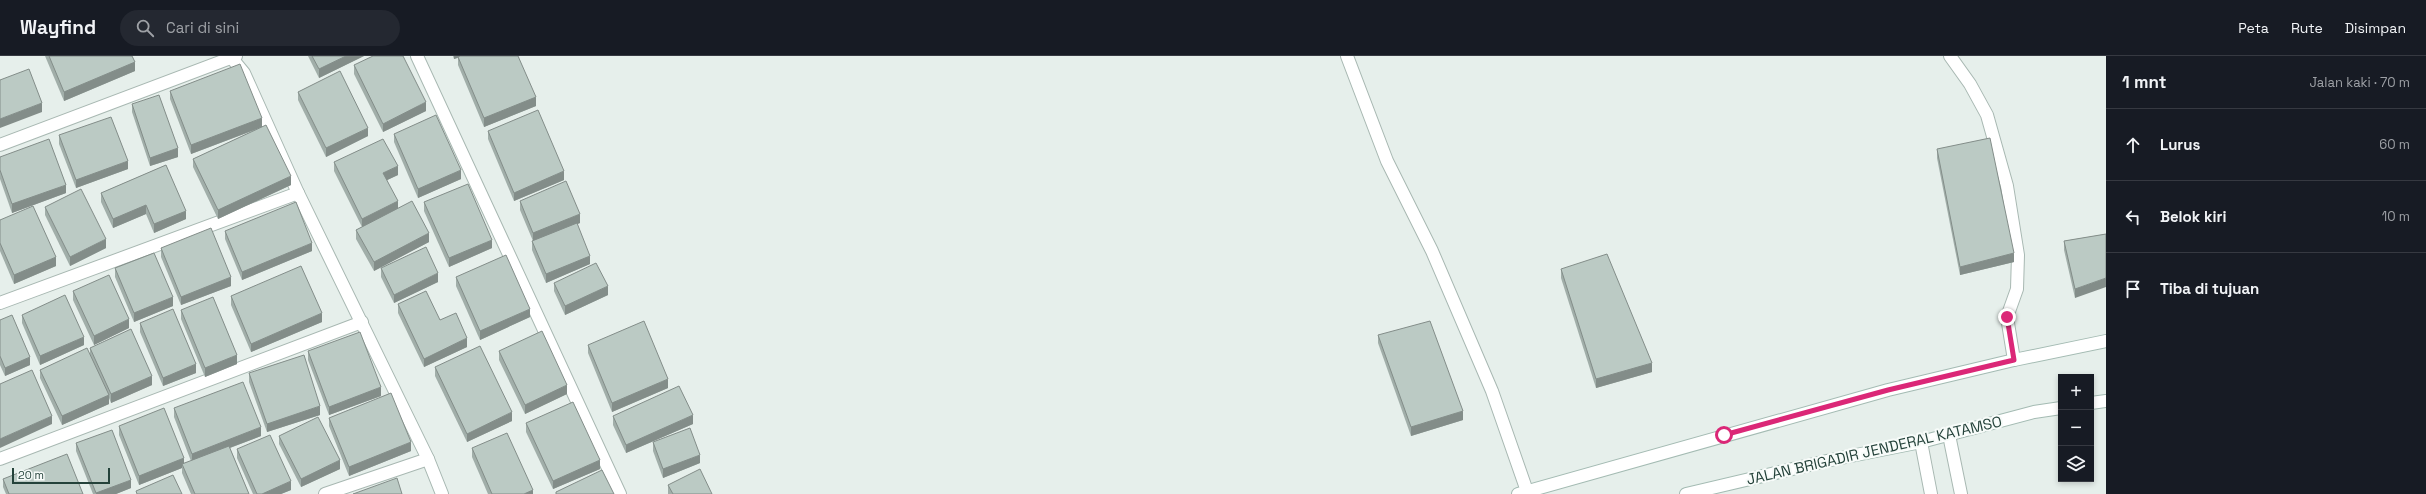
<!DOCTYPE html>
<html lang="id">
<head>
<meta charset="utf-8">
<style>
  body { margin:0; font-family:"Space Grotesk",sans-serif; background:#242831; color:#f1f3f6 }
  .controls { position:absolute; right:12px; bottom:12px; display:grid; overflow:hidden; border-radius:0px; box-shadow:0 2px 6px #0003 }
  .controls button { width:36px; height:36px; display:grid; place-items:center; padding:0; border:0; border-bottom:1px solid #363941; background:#171b24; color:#f1f3f6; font:20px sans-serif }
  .scale { position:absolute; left:12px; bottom:10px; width:98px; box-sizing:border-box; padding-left:4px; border:2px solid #24423a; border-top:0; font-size:11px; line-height:14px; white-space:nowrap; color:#24423a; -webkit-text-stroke:3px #f7fbf9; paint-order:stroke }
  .stop { position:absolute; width:12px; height:12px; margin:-9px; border:3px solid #db2777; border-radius:50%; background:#fff }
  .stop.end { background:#db2777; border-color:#fff; box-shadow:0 1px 4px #0008 }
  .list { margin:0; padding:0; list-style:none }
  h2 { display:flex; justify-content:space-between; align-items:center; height:52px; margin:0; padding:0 16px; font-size:17px }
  h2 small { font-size:13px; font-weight:400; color:#9ea1a6 }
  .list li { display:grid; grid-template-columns:26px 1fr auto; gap:12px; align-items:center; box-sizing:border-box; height:72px; padding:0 16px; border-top:1px solid #363941 }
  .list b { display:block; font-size:15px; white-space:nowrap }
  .list em { font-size:13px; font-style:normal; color:#9ea1a6 }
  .icon { flex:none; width:22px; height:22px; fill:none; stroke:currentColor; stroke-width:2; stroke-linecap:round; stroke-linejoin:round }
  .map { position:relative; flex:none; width:2106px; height:438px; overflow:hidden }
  header { display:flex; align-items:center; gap:24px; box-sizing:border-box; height:56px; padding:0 20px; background:#171b24; border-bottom:1px solid #363941 }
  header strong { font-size:19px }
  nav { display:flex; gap:22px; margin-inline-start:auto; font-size:14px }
  .search { width:280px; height:36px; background:#242831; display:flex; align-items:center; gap:10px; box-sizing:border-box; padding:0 14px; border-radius:22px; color:#9ea1a6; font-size:15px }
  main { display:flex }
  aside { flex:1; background:#171b24 }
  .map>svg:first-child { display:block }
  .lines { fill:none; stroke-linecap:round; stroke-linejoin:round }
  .minor-casing { stroke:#a8b8b2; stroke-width:14 }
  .secondary-casing { stroke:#a4bbb3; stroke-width:14 }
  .minor { stroke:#fff; stroke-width:12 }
  .secondary { stroke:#fff; stroke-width:12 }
  .wall { fill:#a1aea9 }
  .shaded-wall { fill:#838d89 }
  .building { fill:#bbcac4; stroke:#838d89 }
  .route { stroke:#db2777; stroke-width:5 }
  .labels { text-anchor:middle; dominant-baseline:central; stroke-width:4; stroke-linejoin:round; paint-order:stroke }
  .street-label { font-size:15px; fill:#24423a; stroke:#f7fbf9 }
</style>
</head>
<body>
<header>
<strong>Wayfind</strong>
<div class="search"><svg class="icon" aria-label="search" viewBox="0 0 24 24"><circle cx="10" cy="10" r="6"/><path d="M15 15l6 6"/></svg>Cari di sini</div>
<nav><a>Peta</a><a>Rute</a><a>Disimpan</a></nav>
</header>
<main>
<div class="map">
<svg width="2106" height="438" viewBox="0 0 2106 438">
  <rect width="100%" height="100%" fill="#e6efeb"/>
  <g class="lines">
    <g class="minor-casing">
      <g id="minor">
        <path d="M230 0 244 17 298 137 428 403 442 438"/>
        <path d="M417 0 620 438"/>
        <path d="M1347 0 1387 105 1432 195 1492 335 1528 438"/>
        <path d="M1950 0 1970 28 1987 59 2007 130 2018 199 2017 233 2007 261 2014 304"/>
        <path d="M0 89 236 0"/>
        <path d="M0 247 298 137"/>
        <path d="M1949 379 1961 438"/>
        <path d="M1921 386 1931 438"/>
        <path d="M0 403 362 266"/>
        <path d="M325 438 428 403"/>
      </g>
    </g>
    <g class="secondary-casing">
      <g id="secondary">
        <path d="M2091 347 2106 345"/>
        <path d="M1518 438 1888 334 2014 304 2106 285"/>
        <path d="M1686 438 1831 404 1921 386 2034 356 2061 352"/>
      </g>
    </g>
    <use href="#minor" class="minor"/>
    <use href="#secondary" class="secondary"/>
  </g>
  <g class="wall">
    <path d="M45 0H132L135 15 64 45Z"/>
    <path d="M308 0H364L319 22Z"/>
    <path d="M453 0H518L536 50 484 71 458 9V2L454 3Z"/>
    <path d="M354 9 426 55 383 76 354 18Z"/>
    <path d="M170 35 262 70 291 129 218 163 193 111V103L255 74 191 98 170 43Z"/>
    <path d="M298 36 368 80 326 101 298 44Z"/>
    <path d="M132 48 178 101 150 110 132 56Z"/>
    <path d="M488 75 564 124 514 145 488 83Z"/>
    <path d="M394 78 461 123 418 142 394 86Z"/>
    <path d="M59 79 128 113 76 132 59 88Z"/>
    <path d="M1937 93 2014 206 1960 219 1937 102Z"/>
    <path d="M0 101 66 137 12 157 0 123Z"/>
    <path d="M334 106 398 119 387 124 398 152 429 186 374 215 356 183V174L362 171 334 115Z"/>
    <path d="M166 109 186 163 154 177 146 158 113 172 101 146V137Z"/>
    <path d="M520 145 580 167 577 168 590 208 546 227 532 194V185H533L520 154Z"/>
    <path d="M424 146 492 192 449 211 424 155Z"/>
    <path d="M45 151 106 192 70 210 45 159Z"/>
    <path d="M0 164 56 210 14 228 0 195Z"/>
    <path d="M225 175 312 195 242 224 225 183Z"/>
    <path d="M2106 178 2075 242 2064 194V185Z"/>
    <path d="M161 192 231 230 181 249 161 201Z"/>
    <path d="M115 212 173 250 134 266 115 221Z"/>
    <path d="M381 212 438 226 394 247 381 221Z"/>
    <path d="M1561 213 1652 316 1596 332 1561 222Z"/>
    <path d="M456 221 530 261 480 284 456 230Z"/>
    <path d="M554 227 608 239 565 259 554 235Z"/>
    <path d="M73 235 129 272 94 289 73 244Z"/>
    <path d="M231 240 322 266 251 296 231 249Z"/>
    <path d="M398 248 440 264 467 291 424 311 398 257Z"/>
    <path d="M181 254 237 308 205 321 181 263Z"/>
    <path d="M22 259 84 289 40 309 22 267Z"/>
    <path d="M0 264 30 309 5 320 0 309Z"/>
    <path d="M140 267 196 317 163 330 140 276Z"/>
    <path d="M1378 279 1463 364 1411 380 1378 287Z"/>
    <path d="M588 289 668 332 612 356 588 297Z"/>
    <path d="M90 292 152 329 111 347 109 342V348L62 369 40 322V314L90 298Z"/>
    <path d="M308 295 381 340 329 359 308 304Z"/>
    <path d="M499 295 567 338 525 358 499 304Z"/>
    <path d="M435 311 512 365 467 386 435 320Z"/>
    <path d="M249 317 320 359 267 376 249 326Z"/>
    <path d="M174 352 261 380 230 392 249 438H191L182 417V412L139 429 119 379V370L184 407 191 405 174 361Z"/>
    <path d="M613 360 693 368 626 397 613 369Z"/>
    <path d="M329 362 411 395 349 420 329 370Z"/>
    <path d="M526 367 600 413 553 433 526 376Z"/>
    <path d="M279 380 340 413 301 431 279 388Z"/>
    <path d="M653 386 700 407 663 422 653 395Z"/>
    <path d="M76 387 131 432 116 438H93L76 395Z"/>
    <path d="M472 392 533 438H488L472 401Z"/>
    <path d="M237 393 291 434 281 438H253L237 402Z"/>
    <path d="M3 423 83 438H6L3 431Z"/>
    <path d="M668 429 712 438H668Z"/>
  </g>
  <g class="shaded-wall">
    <path d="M346 0H364L319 22V13Z"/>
    <path d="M454 0H462L454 3Z"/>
    <path d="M135 6V15L64 45V36Z"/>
    <path d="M536 41V50L484 71V62Z"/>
    <path d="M426 46V55L383 76V68Z"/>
    <path d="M42 47V56L0 72V63Z"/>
    <path d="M262 62V71L191 98V89Z"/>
    <path d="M368 72V80L326 101V92Z"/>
    <path d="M178 92V101L150 110V102Z"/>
    <path d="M128 105V113L76 132V124Z"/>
    <path d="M398 110V119L383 126V117Z"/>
    <path d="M461 114V123L418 142V133Z"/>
    <path d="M564 115V124L514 145V137Z"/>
    <path d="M291 120V129L218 163V154Z"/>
    <path d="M66 129V137L12 157V148Z"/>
    <path d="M398 145V154L362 171V163Z"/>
    <path d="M146 149V158L113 172V163Z"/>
    <path d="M186 155V163L154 177V168Z"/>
    <path d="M580 158V167L533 186V177Z"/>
    <path d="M429 177V186L374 215V206Z"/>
    <path d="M106 183V192L70 210V201Z"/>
    <path d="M492 184V192L449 211V202Z"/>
    <path d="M312 187V195L242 224V216Z"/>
    <path d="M2014 197V206L1960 219V211Z"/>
    <path d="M590 200V208L546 227V218Z"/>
    <path d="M56 201V210L14 228V219Z"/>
    <path d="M438 217V226L394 247V239Z"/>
    <path d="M231 221V230L181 249V241Z"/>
    <path d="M2106 222V231L2075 242V233Z"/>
    <path d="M608 230V239L565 259V250Z"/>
    <path d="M173 241V250L134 266V257Z"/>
    <path d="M530 253V261L480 284V275Z"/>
    <path d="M322 257V266L251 296V288Z"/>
    <path d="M129 263V272L94 289V280Z"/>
    <path d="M84 281V289L40 309V300Z"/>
    <path d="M467 282V291L424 311V303Z"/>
    <path d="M237 299V308L205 321V312Z"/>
    <path d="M30 301V309L5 320V312Z"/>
    <path d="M1652 307V316L1596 332V323Z"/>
    <path d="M196 308V317L163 330V322Z"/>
    <path d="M152 320V329L111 347V338Z"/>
    <path d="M668 323V332L612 356V347Z"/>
    <path d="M567 329V338L525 358V349Z"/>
    <path d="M381 331V340L329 359V351Z"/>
    <path d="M109 339V348L62 369V360Z"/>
    <path d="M320 350V359L267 376V368Z"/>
    <path d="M1463 355V364L1411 380V371Z"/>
    <path d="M512 356V365L467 386V378Z"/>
    <path d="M693 359V368L626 397V389Z"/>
    <path d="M52 360V368L0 392V383Z"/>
    <path d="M261 371V380L192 406V398Z"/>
    <path d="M411 386V395L349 420V411Z"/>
    <path d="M700 399V407L663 422V413Z"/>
    <path d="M184 402V411L182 408V412L139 429V420Z"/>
    <path d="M340 404V413L301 431V423Z"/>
    <path d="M600 404V413L553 433V425Z"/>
    <path d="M131 424V432L116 438H96V437Z"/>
    <path d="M291 425V434L281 438H262Z"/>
    <path d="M533 434V438H524Z"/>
  </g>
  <g class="building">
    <path d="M49 0H132L135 6 64 36Z"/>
    <path d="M312 0H346L319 13Z"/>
    <path d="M373 0H403L426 46 383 68 354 9Z"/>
    <path d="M460 0H518L536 41 484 62 458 1Z"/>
    <path d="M240 8 262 62 191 89 170 35Z"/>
    <path d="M29 13 42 47 0 63V24Z"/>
    <path d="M340 15 368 72 326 92 298 36Z"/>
    <path d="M159 39 178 92 150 102 132 48Z"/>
    <path d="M538 54 564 115 514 137 488 75Z"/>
    <path d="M436 59 461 114 418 133 394 78Z"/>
    <path d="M111 61 128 105 76 124 59 79Z"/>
    <path d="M266 69 291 120 218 154 193 103Z"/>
    <path d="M1990 82 2014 197 1960 211 1937 93Z"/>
    <path d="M49 83 66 129 12 148 0 114V101Z"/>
    <path d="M383 83 398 110 383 117 398 145 362 163 334 106Z"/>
    <path d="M166 109 186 155 154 168 146 149 113 163 101 137Z"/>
    <path d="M566 125 580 158 533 177 520 145Z"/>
    <path d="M468 128 492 184 449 202 424 146Z"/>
    <path d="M81 133 106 183 70 201 45 151Z"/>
    <path d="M412 145 429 177 374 206 356 174Z"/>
    <path d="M296 146 312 187 242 216 225 175Z"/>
    <path d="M33 150 56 201 14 219 0 187V164Z"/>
    <path d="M577 167 590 200 546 218 532 185Z"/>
    <path d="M211 172 231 221 181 241 161 192Z"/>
    <path d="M2106 178V222L2075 233 2064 185Z"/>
    <path d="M426 191 438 217 394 239 381 212Z"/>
    <path d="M154 197 173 241 134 257 115 212Z"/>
    <path d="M1607 198 1652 307 1596 323 1561 213Z"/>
    <path d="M506 199 530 253 480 275 456 221Z"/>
    <path d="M596 207 608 230 565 250 554 227Z"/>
    <path d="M301 210 322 257 251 288 231 240Z"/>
    <path d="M109 219 129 263 94 280 73 235Z"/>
    <path d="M426 235 440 264 456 257 467 282 424 303 398 248Z"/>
    <path d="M65 239 84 281 40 300 22 259Z"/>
    <path d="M213 241 237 299 205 312 181 254Z"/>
    <path d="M173 253 196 308 163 322 140 267Z"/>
    <path d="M12 259 30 301 5 312 0 300V264Z"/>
    <path d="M644 265 668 323 612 347 588 289Z"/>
    <path d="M1430 265 1463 355 1411 371 1378 279Z"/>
    <path d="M131 273 152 320 111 338 90 292Z"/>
    <path d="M542 275 567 329 525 349 499 295Z"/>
    <path d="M360 276 381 331 329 351 308 295Z"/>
    <path d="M480 290 512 356 467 378 435 311Z"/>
    <path d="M87 292 109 339 62 360 40 314Z"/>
    <path d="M304 299 320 350 267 368 249 317Z"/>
    <path d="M32 314 52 360 0 383V328Z"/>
    <path d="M243 326 261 371 192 398 174 352Z"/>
    <path d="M679 330 693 359 626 389 613 360Z"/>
    <path d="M391 337 411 386 349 411 329 362Z"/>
    <path d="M573 346 600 404 553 425 526 367Z"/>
    <path d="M164 352 184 402 139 420 119 370Z"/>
    <path d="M318 361 340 404 301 423 279 380Z"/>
    <path d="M690 372 700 399 663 413 653 386Z"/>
    <path d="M112 374 131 424 96 437 76 387Z"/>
    <path d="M507 377 533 434 524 438H492L472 392Z"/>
    <path d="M270 379 291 425 262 438H257L237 393Z"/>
    <path d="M229 390 249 438H195L182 408Z"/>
    <path d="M67 398 83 438H9L3 423Z"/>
    <path d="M700 413 712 438H673L668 429Z"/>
    <path d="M602 414 614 438H556V436Z"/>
    <path d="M173 419 182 438H137L136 435Z"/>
    <path d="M397 422 402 438H353Z"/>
  </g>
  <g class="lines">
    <path class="route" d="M1724 379 1888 334 2014 304 2007 261"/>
  </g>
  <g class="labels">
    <g class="street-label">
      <text transform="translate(1874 394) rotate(-13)">JALAN BRIGADIR JENDERAL KATAMSO</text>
    </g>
  </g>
</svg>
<div class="controls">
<button>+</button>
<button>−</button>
<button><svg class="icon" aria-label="layers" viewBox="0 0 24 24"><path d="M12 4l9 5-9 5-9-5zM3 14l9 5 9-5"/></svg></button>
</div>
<div class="scale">20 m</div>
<div class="stop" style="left:1724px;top:379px"></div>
<div class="stop end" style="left:2007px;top:261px"></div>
</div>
<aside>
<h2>1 mnt<small>Jalan kaki · 70 m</small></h2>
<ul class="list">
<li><svg class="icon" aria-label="ahead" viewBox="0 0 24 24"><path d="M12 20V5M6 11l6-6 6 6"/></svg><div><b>Lurus</b></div><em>60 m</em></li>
<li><svg class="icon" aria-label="left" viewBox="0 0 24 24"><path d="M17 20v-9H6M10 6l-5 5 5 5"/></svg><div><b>Belok kiri</b></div><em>10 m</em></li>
<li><svg class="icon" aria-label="arrive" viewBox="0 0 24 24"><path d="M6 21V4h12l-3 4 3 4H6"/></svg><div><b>Tiba di tujuan</b></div></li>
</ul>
</aside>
</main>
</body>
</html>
